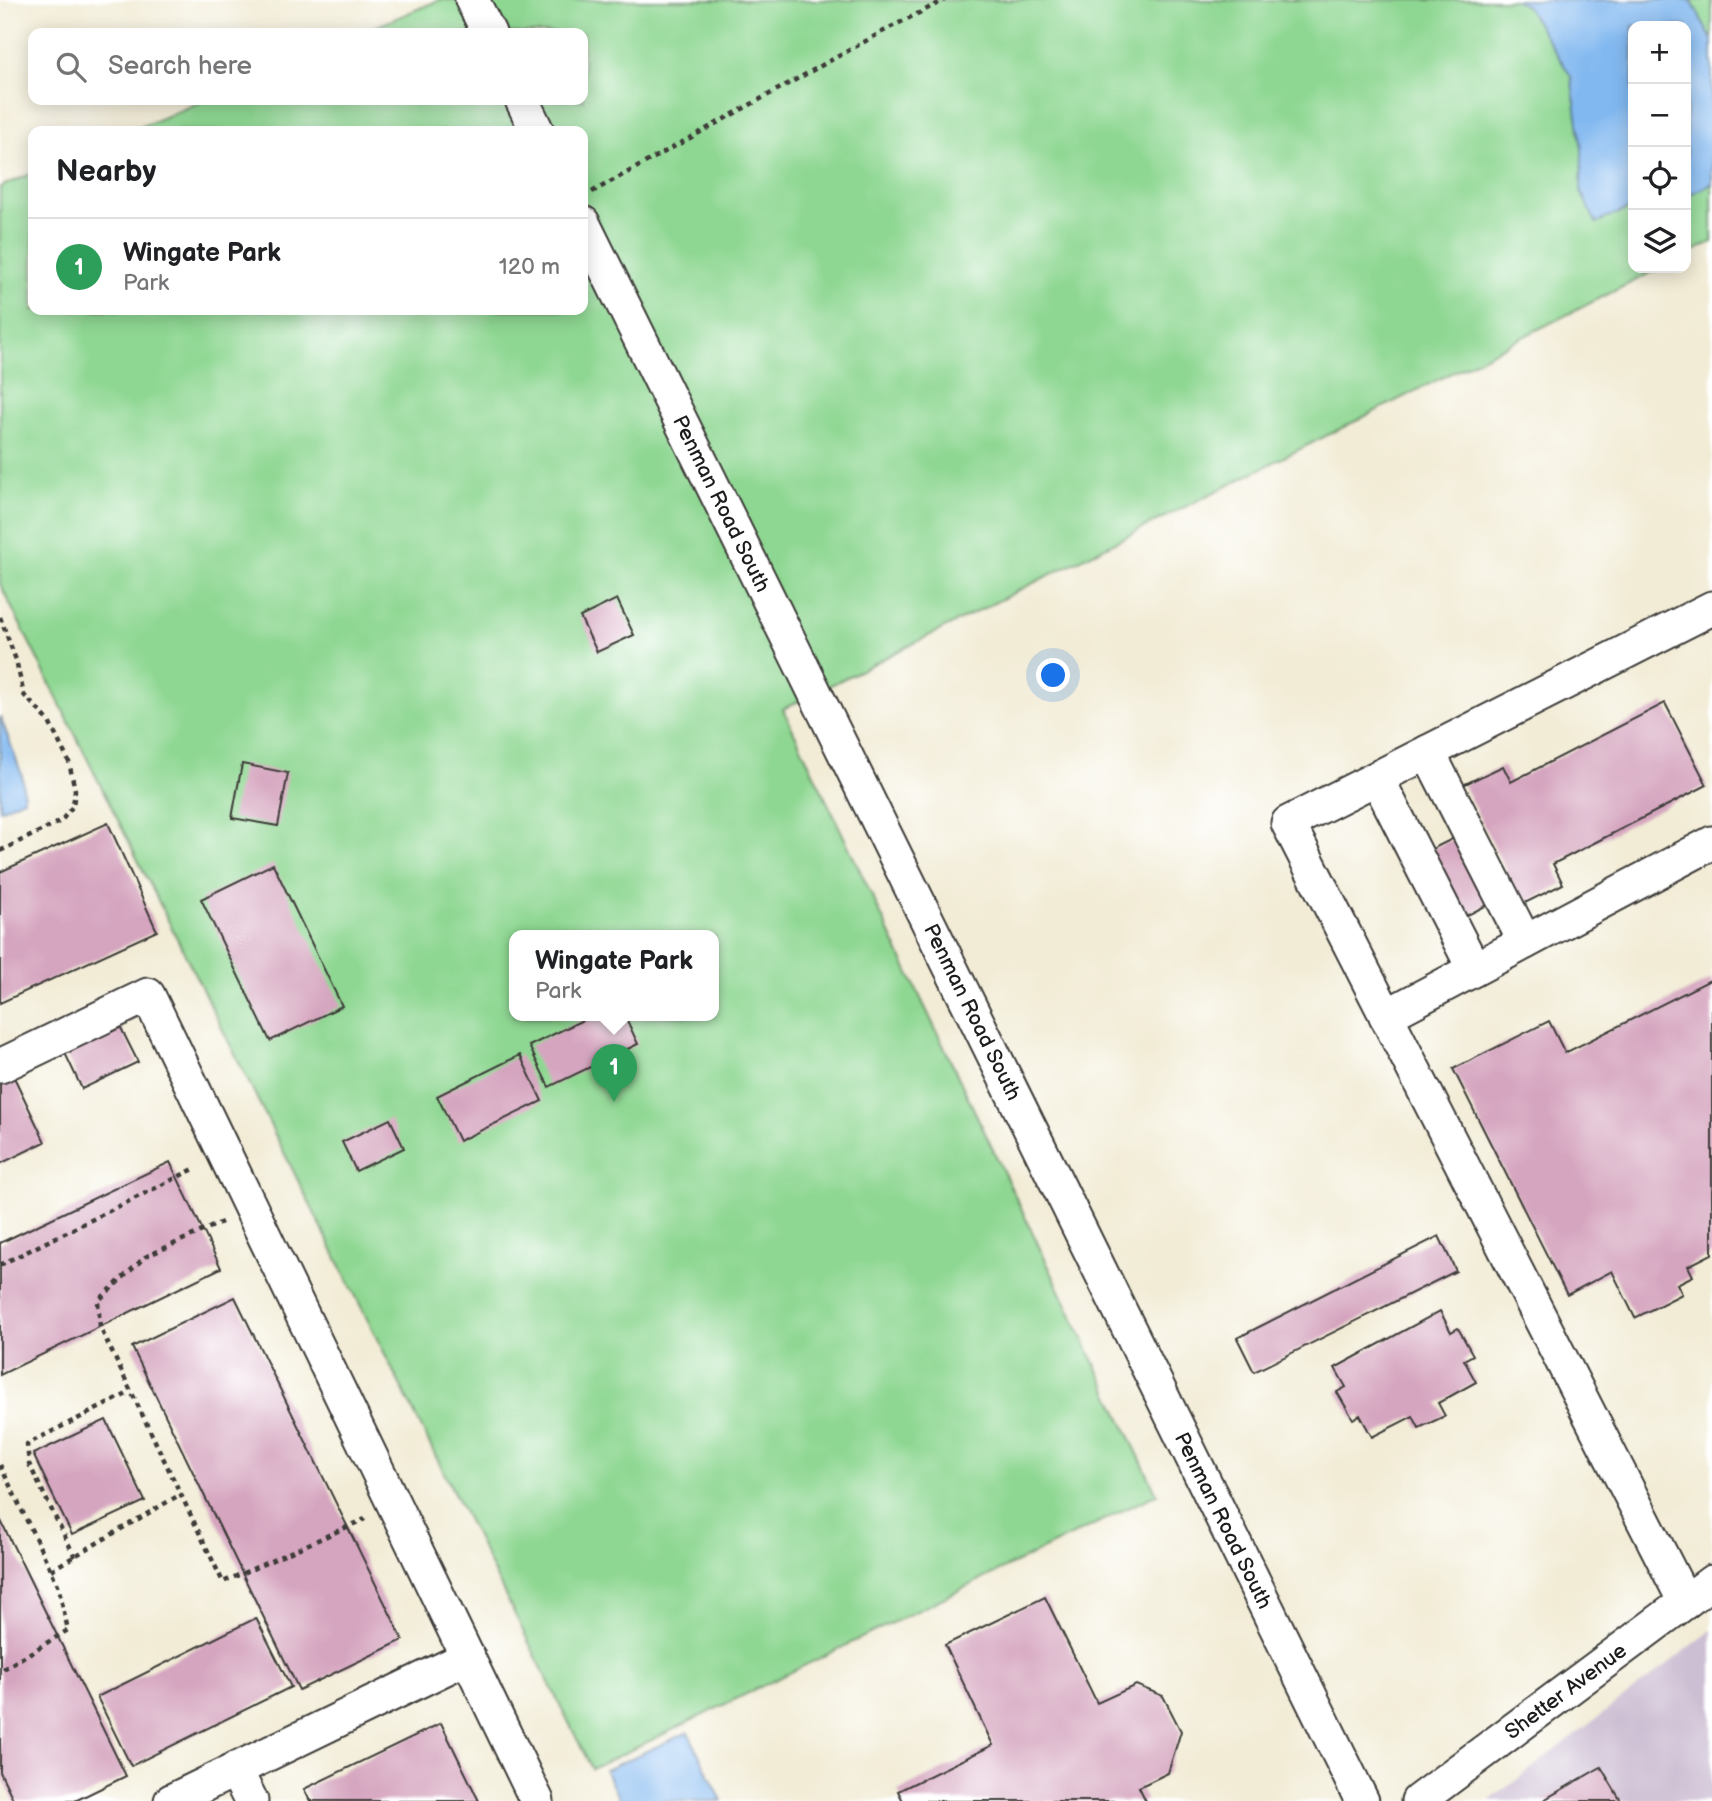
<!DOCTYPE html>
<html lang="en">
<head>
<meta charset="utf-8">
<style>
  body { margin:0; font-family:"Balsamiq Sans",sans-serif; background:#f2f2f2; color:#202124 }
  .controls { position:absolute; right:21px; top:21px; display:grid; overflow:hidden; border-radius:14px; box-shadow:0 4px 18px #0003 }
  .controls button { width:63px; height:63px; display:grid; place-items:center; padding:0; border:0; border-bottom:2px solid #e0e0e0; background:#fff; color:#202124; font:35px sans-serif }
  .you { position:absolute; left:1054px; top:676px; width:24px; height:24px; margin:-18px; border:5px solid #fff; border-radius:50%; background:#1a73e8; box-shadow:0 0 0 10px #1a73e833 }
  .badge { display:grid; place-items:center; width:46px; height:46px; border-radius:50%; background:#2563eb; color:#fff; font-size:23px; font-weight:700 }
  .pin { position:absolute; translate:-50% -58px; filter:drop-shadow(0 2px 4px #0008) }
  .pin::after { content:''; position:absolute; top:37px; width:24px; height:21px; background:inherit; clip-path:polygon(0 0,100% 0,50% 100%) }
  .popup { position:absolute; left:509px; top:930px; width:210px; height:91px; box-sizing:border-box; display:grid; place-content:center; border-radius:14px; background:#fff; filter:drop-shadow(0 2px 5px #0005); font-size:23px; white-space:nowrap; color:#757577 }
  .popup b { font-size:26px; color:#202124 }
  .popup::after { content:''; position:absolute; left:50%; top:100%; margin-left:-14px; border:14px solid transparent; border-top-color:#fff }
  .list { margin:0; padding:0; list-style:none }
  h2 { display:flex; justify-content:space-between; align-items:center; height:91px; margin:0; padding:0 28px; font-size:30px }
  h2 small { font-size:23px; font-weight:400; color:#757577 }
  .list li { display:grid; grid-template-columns:46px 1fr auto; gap:21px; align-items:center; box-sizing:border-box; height:98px; padding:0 28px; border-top:2px solid #e0e0e0 }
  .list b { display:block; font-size:26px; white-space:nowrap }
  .list p { margin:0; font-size:23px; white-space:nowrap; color:#757577 }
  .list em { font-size:23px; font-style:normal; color:#757577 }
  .icon { flex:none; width:38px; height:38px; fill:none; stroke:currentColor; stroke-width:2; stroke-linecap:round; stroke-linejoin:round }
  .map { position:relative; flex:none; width:1712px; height:1801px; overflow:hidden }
  .search { position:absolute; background:#fff; box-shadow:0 4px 18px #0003; left:28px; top:28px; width:560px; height:77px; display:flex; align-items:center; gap:18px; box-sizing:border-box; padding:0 24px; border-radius:14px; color:#757577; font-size:26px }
  .panel { position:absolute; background:#fff; box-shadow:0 4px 18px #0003; left:28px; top:126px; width:560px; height:189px; border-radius:14px }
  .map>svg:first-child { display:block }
  .industrial { fill:#ccbed3 }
  .green { fill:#8ed792; stroke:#557a57; stroke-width:2; fill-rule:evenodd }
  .water { fill:#81b8f0; stroke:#4e6a86; stroke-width:2 }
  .building { fill:#d5a5bf }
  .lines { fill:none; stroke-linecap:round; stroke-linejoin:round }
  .minor-casing { stroke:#3c3b38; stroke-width:37 }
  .path { stroke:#3c3b38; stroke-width:4.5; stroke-dasharray:5 5; stroke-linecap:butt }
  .minor { stroke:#fff; stroke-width:33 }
  .labels { text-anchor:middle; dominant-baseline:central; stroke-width:5; stroke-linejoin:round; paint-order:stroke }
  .street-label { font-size:21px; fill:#1c1c1c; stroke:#fff }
</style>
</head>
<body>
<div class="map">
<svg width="1712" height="1801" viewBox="0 0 1712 1801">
  <rect width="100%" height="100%" fill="#fff"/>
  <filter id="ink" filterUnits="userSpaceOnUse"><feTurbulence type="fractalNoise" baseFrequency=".0143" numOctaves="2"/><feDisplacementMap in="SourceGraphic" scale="14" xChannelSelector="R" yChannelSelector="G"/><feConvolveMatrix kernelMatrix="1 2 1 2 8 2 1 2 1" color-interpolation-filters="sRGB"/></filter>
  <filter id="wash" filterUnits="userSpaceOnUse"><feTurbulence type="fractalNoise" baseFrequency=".00686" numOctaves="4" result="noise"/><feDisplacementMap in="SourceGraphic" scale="28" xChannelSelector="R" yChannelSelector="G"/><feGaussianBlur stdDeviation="1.57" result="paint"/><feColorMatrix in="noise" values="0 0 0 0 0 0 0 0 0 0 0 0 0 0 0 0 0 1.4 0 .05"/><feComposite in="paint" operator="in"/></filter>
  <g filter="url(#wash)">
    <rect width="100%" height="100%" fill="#f2ecd6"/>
    <path class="industrial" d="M1712 1630V1801H1489Z"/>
    <path class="green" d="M439 0H1712V242L1686 255V26H1633V268H1660L783 709 1157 1494 592 1769 0 584V187L33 173V310H583V131H131L205 100H583V33H361ZM514 936H714V1016H514Z"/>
    <g class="water">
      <path d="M1514 0H1691L1712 40V184L1686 196V26H1633V207L1596 223 1581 192 1582 150 1571 76 1526 6Z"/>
      <path d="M0 716 22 775 24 799 0 810Z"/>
      <path d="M688 1732 722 1801H620L605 1770Z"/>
    </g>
    <g id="blocks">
      <g class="building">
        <path d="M617 599 634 635 597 652 580 617Z"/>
        <path d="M1665 703 1707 785 1553 864 1563 884 1523 904 1463 785 1503 766 1511 782Z"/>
        <path d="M242 764 288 773 278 826 232 818Z"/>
        <path d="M108 823 157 931 0 1003V872Z"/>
        <path d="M1462 834 1497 900 1458 920 1424 853Z"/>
        <path d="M273 864 342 1006 270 1041 201 899Z"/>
        <path d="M1712 979V1254L1688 1266 1693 1276 1677 1284 1682 1294 1635 1318 1612 1271 1567 1295 1453 1069 1549 1021 1565 1053Z"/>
        <path d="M591 1016H625L638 1044 549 1087 529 1046Z"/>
        <path d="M120 1026 138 1062 82 1089 65 1053Z"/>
        <path d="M520 1055 542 1101 459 1141 437 1096Z"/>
        <path d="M13 1075 45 1142 0 1164V1081Z"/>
        <path d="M390 1119 404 1148 356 1171 342 1142Z"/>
        <path d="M170 1162 221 1268 0 1375V1243Z"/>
        <path d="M1439 1236 1456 1271 1254 1372 1237 1338Z"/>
        <path d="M235 1297 403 1640 299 1690 132 1347Z"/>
        <path d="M1440 1311 1451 1332 1458 1328 1473 1355 1464 1360 1476 1382 1438 1403 1445 1416 1419 1428 1413 1416 1372 1437 1360 1415 1353 1419 1337 1392 1346 1387 1335 1368Z"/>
        <path d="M106 1420 145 1501 72 1535 33 1454Z"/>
        <path d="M0 1519 126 1776 75 1801H14L0 1772Z"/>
        <path d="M1045 1597 1097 1703 1136 1685 1163 1696 1181 1731 1168 1773 1139 1787 1146 1801H903L898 1791 993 1745 945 1645Z"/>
        <path d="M256 1618 291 1687 131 1766 97 1697Z"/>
        <path d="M441 1723 479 1801H310L304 1789Z"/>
        <path d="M1601 1767 1621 1801H1542Z"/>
      </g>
    </g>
  </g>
  <g filter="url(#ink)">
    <use href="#blocks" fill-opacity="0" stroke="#3c3b38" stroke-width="2"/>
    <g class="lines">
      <g class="minor-casing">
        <g id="minor">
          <path d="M472 0 489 33"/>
          <path d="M522 100 537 131"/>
          <path id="s1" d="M583 223 1362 1801"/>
          <path d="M1428 752 1525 942"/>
          <path d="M1377 778 1474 969"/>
          <path d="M1386 1016 1712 843"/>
          <path d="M0 1066 148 995 537 1801"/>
          <path d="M1685 1602 1288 823 1712 608"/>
          <path d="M235 1769 251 1801"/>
          <path d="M171 1801 468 1657"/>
          <path id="s2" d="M1418 1801 1712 1582"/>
        </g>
      </g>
      <g class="path">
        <path d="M592 192 893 26 945 0"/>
        <path d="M0 617 16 660 24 695 48 720 69 762 75 790 73 806 61 821 0 851"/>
        <path d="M222 1222 145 1257 98 1301 100 1327 223 1582 365 1519"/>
        <path d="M0 1265 196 1168"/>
        <path d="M0 1465 58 1585 68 1630 0 1671"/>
        <path d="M75 1557 29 1464 27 1444 131 1392"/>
        <path d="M51 1570 181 1494"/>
      </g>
      <use href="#minor" class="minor"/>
    </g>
  </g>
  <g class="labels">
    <g class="street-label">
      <text stroke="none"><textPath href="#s1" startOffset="313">Penman Road South</textPath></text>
      <text stroke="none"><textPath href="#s1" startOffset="880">Penman Road South</textPath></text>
      <text stroke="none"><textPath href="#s1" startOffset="1447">Penman Road South</textPath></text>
      <text stroke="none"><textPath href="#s2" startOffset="184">Shetter Avenue</textPath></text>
    </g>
  </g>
</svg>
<div class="controls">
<button>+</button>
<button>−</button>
<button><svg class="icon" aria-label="locate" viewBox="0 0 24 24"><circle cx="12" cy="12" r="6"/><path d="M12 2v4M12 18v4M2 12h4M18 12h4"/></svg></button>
<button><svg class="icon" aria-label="layers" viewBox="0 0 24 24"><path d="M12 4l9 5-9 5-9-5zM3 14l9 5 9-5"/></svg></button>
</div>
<div class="you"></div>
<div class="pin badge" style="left:614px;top:1102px;background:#2e9e5b">1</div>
<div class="popup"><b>Wingate Park</b>Park</div>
<div class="search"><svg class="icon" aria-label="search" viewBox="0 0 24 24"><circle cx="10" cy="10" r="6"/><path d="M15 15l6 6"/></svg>Search here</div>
<section class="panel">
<h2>Nearby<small></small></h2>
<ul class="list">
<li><span class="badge" style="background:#2e9e5b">1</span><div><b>Wingate Park</b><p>Park</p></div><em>120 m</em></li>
</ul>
</section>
</div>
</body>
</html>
